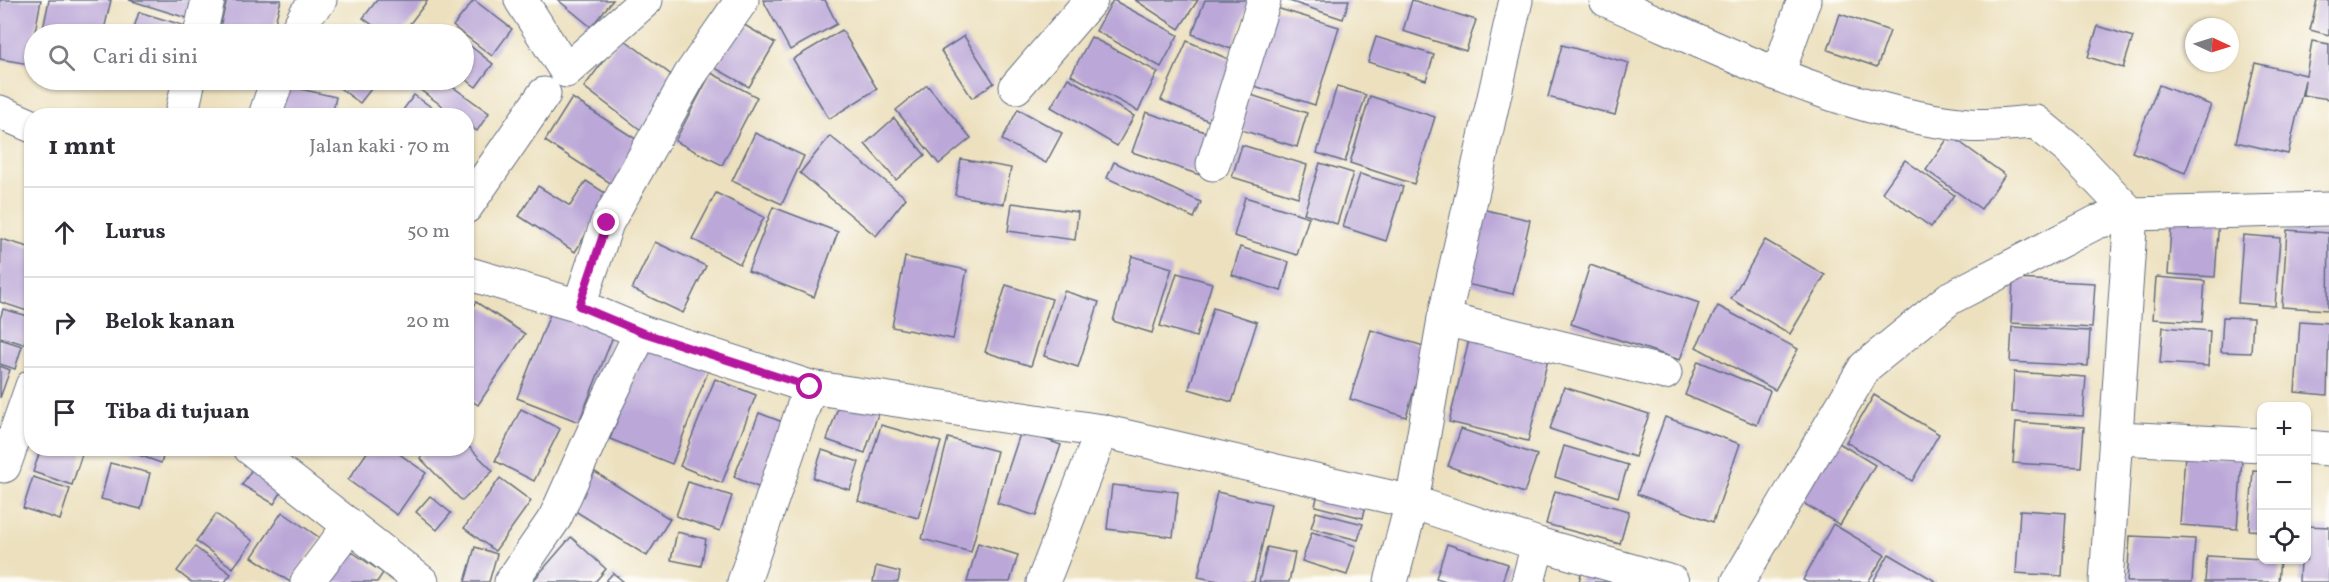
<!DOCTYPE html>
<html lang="id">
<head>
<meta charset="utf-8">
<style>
  body { margin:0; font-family:Vollkorn,serif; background:#f7f7f7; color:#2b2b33 }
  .controls { position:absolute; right:18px; bottom:18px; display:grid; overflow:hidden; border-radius:12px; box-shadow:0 2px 4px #0004 }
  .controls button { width:54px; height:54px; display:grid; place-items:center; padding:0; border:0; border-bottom:2px solid #e1e1e2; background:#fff; color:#2b2b33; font:30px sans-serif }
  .compass { position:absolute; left:2185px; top:18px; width:54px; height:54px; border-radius:50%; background:#fff; box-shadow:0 2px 4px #0004; rotate:94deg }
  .stop { position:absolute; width:18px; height:18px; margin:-14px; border:4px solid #b5179e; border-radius:50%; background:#fff }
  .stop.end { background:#b5179e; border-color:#fff; box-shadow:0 2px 6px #0008 }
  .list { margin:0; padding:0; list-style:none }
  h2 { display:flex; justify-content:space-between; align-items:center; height:78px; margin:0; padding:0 24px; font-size:26px }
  h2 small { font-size:20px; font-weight:400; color:#7c7c81 }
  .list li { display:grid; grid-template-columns:39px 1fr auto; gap:18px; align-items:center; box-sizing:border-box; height:90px; padding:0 24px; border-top:2px solid #e1e1e2 }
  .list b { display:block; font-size:22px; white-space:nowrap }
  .list em { font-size:20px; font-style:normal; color:#7c7c81 }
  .icon { flex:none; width:33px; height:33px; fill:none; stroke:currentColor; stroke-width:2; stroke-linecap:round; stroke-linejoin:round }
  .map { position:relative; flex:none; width:2329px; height:582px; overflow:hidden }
  .search { position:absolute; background:#fff; box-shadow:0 2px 4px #0004; left:24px; top:24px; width:450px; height:66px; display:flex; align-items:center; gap:15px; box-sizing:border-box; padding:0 21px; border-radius:33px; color:#7c7c81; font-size:22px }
  .panel { position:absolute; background:#fff; box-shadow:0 2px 4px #0004; left:24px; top:108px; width:450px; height:348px; border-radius:24px }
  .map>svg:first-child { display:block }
  .building { fill:#bba7d8 }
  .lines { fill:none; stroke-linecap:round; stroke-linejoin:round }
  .minor-casing { stroke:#646d80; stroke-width:35 }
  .minor { stroke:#fff; stroke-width:33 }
  .route { stroke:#b5179e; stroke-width:8 }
</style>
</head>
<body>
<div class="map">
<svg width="2329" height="582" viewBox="0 0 2329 582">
  <rect width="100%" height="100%" fill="#fdfcf7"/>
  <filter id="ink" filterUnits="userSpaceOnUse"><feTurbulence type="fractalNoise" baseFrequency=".0167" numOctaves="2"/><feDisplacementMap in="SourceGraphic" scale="12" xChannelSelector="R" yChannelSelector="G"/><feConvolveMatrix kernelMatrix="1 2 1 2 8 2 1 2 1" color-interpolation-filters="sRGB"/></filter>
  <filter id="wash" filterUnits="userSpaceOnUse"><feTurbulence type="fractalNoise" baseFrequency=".008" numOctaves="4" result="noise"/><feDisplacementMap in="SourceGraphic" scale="24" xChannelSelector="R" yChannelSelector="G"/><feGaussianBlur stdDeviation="1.35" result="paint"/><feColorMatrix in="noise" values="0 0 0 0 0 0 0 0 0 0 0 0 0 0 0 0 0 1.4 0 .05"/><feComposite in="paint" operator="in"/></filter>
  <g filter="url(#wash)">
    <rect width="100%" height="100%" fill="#ece0be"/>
    <g id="blocks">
      <g class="building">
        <path d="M0 0H41L29 64 0 59Z"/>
        <path d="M49 0H111L103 34H42Z"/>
        <path d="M129 0H195L190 19Z"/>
        <path d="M227 0H281L272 34H218Z"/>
        <path d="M377 0H428L402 34H385L363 18Z"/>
        <path d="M474 0 512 29 492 56 453 26Z"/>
        <path d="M558 0H613L591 27Z"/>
        <path d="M763 0H825L837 24 790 50Z"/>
        <path d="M1113 0 1178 35 1161 67 1096 31Z"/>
        <path d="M1135 0H1198L1179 29Z"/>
        <path d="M1205 0H1250L1231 49 1192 34Z"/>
        <path d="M1286 0H1349L1343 19Z"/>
        <path d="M1412 0 1476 20 1466 51 1403 31Z"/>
        <path d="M2317 0H2329V35L2310 30Z"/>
        <path d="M1270 6 1339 27 1315 105 1245 83Z"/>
        <path d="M139 12 189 27 186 34H132Z"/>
        <path d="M1840 14 1890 31 1877 67 1828 50Z"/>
        <path d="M741 23 775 43 749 87 715 68Z"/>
        <path d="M362 25 375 34H355Z"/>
        <path d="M2098 26 2133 37 2123 68 2088 57Z"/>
        <path d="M842 30 877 89 829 119 793 59Z"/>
        <path d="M964 36 994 83 972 98 941 51Z"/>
        <path d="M621 37 678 80 641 130 584 87Z"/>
        <path d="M1091 37 1158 72 1138 111 1071 75Z"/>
        <path d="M1376 37 1434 55 1426 80 1368 62Z"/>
        <path d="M464 41 493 64 476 87 464 78Z"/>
        <path d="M1187 41 1235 62 1209 121 1161 100Z"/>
        <path d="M2312 41 2329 44V99L2303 95 2305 80 2288 154 2236 142 2255 63 2306 75Z"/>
        <path d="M1562 45 1629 63 1615 115 1548 97Z"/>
        <path d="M711 73 757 97 722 165 675 141Z"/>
        <path d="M1068 78 1134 116 1117 146 1051 107Z"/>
        <path d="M329 80H378L360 103Z"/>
        <path d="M419 80H443L489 113 477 131 466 123V116H456L415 86Z"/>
        <path d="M283 85 336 97 332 116H276Z"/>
        <path d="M927 85 971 138 939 164 896 110Z"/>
        <path d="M2159 85 2211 105 2185 173 2132 152Z"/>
        <path d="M1337 86 1366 95 1345 162 1317 153Z"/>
        <path d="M1248 94 1307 113 1297 147 1238 129Z"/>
        <path d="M414 95 444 116 400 114Z"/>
        <path d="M1370 96 1435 117 1414 184 1350 163Z"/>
        <path d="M572 98 642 143 615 186 545 141Z"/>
        <path d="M1018 109 1062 133 1046 163 1002 140Z"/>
        <path d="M1146 112 1217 136 1203 176 1132 152Z"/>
        <path d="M894 118 925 155 896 180 865 144Z"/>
        <path d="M755 133 804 156 782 204 732 181Z"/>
        <path d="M1950 135 2005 175 1981 209 1926 170Z"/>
        <path d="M830 136 906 198 876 236 800 173Z"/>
        <path d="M1242 145 1307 165 1298 197 1232 177Z"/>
        <path d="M961 159 1011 168 1004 204 955 195Z"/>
        <path d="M1905 160 1954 195 1931 227 1882 192Z"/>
        <path d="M1114 162 1201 202 1194 218 1107 178Z"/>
        <path d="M1320 163 1353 173 1337 224 1304 213Z"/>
        <path d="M1360 174 1403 187 1386 241 1343 227Z"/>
        <path d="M586 181 610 196 575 252 519 216 538 186 570 206Z"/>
        <path d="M716 193 764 217 740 264 692 239Z"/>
        <path d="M1245 197 1309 217 1297 255 1234 236Z"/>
        <path d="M1012 203 1078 212 1075 240 1008 231Z"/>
        <path d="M773 207 838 232 814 297 748 271Z"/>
        <path d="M1477 208 1530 220 1513 294 1461 283Z"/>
        <path d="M2172 215 2219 218 2215 277 2168 274Z"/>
        <path d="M2287 230 2329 233 2328 310 2282 307Z"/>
        <path d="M2243 235 2280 238 2275 306 2238 303Z"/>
        <path d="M1 239 32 248 30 312 0 302Z"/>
        <path d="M1765 240 1825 275 1790 334 1731 299Z"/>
        <path d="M655 242 706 266 683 313 632 289Z"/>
        <path d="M1240 247 1289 262 1281 291 1232 275Z"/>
        <path d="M1132 256 1172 268 1152 333 1113 321Z"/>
        <path d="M905 257 967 270 953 339 892 327Z"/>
        <path d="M1590 265 1699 303 1680 360 1571 324Z"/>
        <path d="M1177 273 1212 283 1196 337 1160 326Z"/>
        <path d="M2156 277 2205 281 2202 322 2153 319Z"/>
        <path d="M2013 279 2095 283 2092 328 2011 323Z"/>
        <path d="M1006 285 1052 299 1031 366 985 352Z"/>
        <path d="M1064 291 1099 302 1078 367 1044 356Z"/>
        <path d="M476 302 525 334 478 405 466 397V316Z"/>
        <path d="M1718 306 1798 349 1775 390 1696 347Z"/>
        <path d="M1213 308 1257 322 1232 402 1189 389Z"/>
        <path d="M3 309 32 317 24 344 0 337V319Z"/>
        <path d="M552 309 614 334 579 422 517 398Z"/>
        <path d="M2223 317 2253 318 2251 353 2221 352Z"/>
        <path d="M2300 321 2329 323 2327 395 2295 392Z"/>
        <path d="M2012 327 2090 331 2088 366 2010 362Z"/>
        <path d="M2163 327 2210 331 2208 366 2160 363Z"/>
        <path d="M1371 330 1427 347 1406 417 1350 399Z"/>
        <path d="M1470 336 1549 355 1528 441 1449 422Z"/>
        <path d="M0 339 22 346 15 369 0 364Z"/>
        <path d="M647 344 709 369 672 464 610 439Z"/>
        <path d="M1698 361 1770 391 1757 425 1685 395Z"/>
        <path d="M0 366 10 370 0 398Z"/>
        <path d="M2014 372 2086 377 2083 416 2012 412Z"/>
        <path d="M715 379 756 395 722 483 680 466Z"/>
        <path d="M1564 387 1649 414 1635 457 1550 429Z"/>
        <path d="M842 395 880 408 865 453 827 440Z"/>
        <path d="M1874 395 1939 434 1912 481 1846 442Z"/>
        <path d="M521 409 560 429 534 481 495 461Z"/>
        <path d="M759 413 790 425 765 490 734 477Z"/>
        <path d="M1665 417 1740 444 1713 522 1637 494Z"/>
        <path d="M2016 422 2084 427 2081 467 2013 463Z"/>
        <path d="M881 425 941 442 918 518 858 501Z"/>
        <path d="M1461 429 1537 455 1524 493 1448 466Z"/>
        <path d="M1021 431 1061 445 1036 516 997 503Z"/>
        <path d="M948 438 997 451 971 552 922 539Z"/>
        <path d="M1834 440 1875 465 1840 525 1798 500Z"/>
        <path d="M466 444 493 471 462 501 420 458 429 448H466Z"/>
        <path d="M1564 446 1628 465 1618 497 1555 477Z"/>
        <path d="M41 448H74L83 451 72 485 33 472Z"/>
        <path d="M119 448H166L161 463Z"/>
        <path d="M370 448H391L426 473 397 515 348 480Z"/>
        <path d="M822 450 859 462 850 490 813 478Z"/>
        <path d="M2185 455 2242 459 2237 529 2180 525Z"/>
        <path d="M110 463 150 473 141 509 101 499Z"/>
        <path d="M252 469 284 488 274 504 242 485Z"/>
        <path d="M2253 470 2262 471V531L2249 530Z"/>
        <path d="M595 472 670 519 647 556 572 509Z"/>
        <path d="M33 477 70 489 60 520 23 508Z"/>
        <path d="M500 478 531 501 495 551 464 528Z"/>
        <path d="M688 482 732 496 720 531 676 516Z"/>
        <path d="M1112 485 1178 492 1173 537 1107 529Z"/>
        <path d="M1320 485 1368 497 1363 518 1315 506Z"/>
        <path d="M1555 491 1629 511 1620 544 1546 524Z"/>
        <path d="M1217 492 1271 504 1254 582H1223L1198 577Z"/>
        <path d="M430 496 451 513 437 530 416 512Z"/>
        <path d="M2020 510 2066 513 2062 576 2016 573Z"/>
        <path d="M282 512 320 538 290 582 252 557Z"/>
        <path d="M1316 512 1363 524 1358 540 1311 528Z"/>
        <path d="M216 514 253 541 233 568 196 541Z"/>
        <path d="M1833 524 1885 555 1868 582H1807L1803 580Z"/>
        <path d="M2306 526 2329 527V582H2299L2300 560H2306Z"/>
        <path d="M677 532 706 539 701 566 671 560Z"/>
        <path d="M1312 532 1356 546 1347 575 1302 561Z"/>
        <path d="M2130 536 2195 539 2192 582H2127Z"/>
        <path d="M571 537 606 569 595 582H532Z"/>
        <path d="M978 543 1018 555 1010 582H967Z"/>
        <path d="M1447 544 1508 564 1502 582H1449L1436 578Z"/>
        <path d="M195 547 231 574 225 582H191L177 571Z"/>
        <path d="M475 547 497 554 489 582H465Z"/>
        <path d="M1267 547 1295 553 1289 582H1259Z"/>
        <path d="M346 548 383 573 377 582H324Z"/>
        <path d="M1889 554 1937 582H1873Z"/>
        <path d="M2207 556 2280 560 2278 582H2205Z"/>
        <path d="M876 566 900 572 898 582H873Z"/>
        <path d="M1582 569 1630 582H1579Z"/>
        <path d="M613 573 624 582H605Z"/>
      </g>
    </g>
  </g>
  <g filter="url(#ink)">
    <use href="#blocks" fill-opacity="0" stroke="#646d80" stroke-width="1.5"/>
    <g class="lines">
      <g class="minor-casing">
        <g id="minor">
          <path d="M521 0 566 71 646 0"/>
          <path d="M1606 0C1722 50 1840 112 1967 125 1989 127 2014 123 2036 122L2070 150 2131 214 2106 582"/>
          <path d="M200 34 208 0"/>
          <path d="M295 34 306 14 320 0"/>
          <path d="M1778 74 1804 0"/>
          <path d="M1016 87 1091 0"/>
          <path d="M0 112 32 126"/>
          <path d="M181 116 189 80"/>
          <path d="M265 116 277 80"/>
          <path d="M1213 164 1264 0"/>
          <path d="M466 207 544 94"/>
          <path d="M466 273 579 306 641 332 810 387 1102 431 1412 502 1538 544 1672 582"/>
          <path d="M579 306 607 223 690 75 742 0"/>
          <path d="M1444 319 1665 373"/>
          <path d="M2117 438 2262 445"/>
          <path d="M2306 447 2329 449"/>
          <path d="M250 448 422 582"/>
          <path d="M4 466 32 386"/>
          <path d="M307 582 350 525"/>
          <path d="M511 582 555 518 606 404 641 332"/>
          <path d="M744 582 810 387"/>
          <path d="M1043 582 1102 431"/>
          <path d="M1391 582 1412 502 1444 319 1516 0"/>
          <path d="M1528 582 1538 544"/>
          <path d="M1738 582 1865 367 1950 298 2097 222 2131 214 2329 209"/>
        </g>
      </g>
      <use href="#minor" class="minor"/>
    </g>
  </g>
  <g class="lines" filter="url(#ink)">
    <path class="route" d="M607 223 579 306 641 332 810 387"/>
  </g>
</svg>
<div class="controls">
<button>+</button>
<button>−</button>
<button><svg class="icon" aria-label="locate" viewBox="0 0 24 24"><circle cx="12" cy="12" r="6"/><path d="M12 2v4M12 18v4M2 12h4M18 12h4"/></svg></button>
</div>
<svg class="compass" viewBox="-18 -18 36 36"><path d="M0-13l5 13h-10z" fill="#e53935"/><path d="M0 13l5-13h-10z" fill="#7c7c81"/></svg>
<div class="stop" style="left:810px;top:387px"></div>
<div class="stop end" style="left:607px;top:223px"></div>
<div class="search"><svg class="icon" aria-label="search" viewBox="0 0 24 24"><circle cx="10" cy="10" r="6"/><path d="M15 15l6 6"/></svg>Cari di sini</div>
<section class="panel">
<h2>1 mnt<small>Jalan kaki · 70 m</small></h2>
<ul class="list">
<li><svg class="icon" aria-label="ahead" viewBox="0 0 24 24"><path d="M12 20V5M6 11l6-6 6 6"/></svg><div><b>Lurus</b></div><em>50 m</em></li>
<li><svg class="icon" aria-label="right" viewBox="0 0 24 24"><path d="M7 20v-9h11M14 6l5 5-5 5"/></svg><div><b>Belok kanan</b></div><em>20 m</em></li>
<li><svg class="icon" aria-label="arrive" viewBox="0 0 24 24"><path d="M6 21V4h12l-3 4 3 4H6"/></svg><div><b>Tiba di tujuan</b></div></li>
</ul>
</section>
</div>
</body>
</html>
